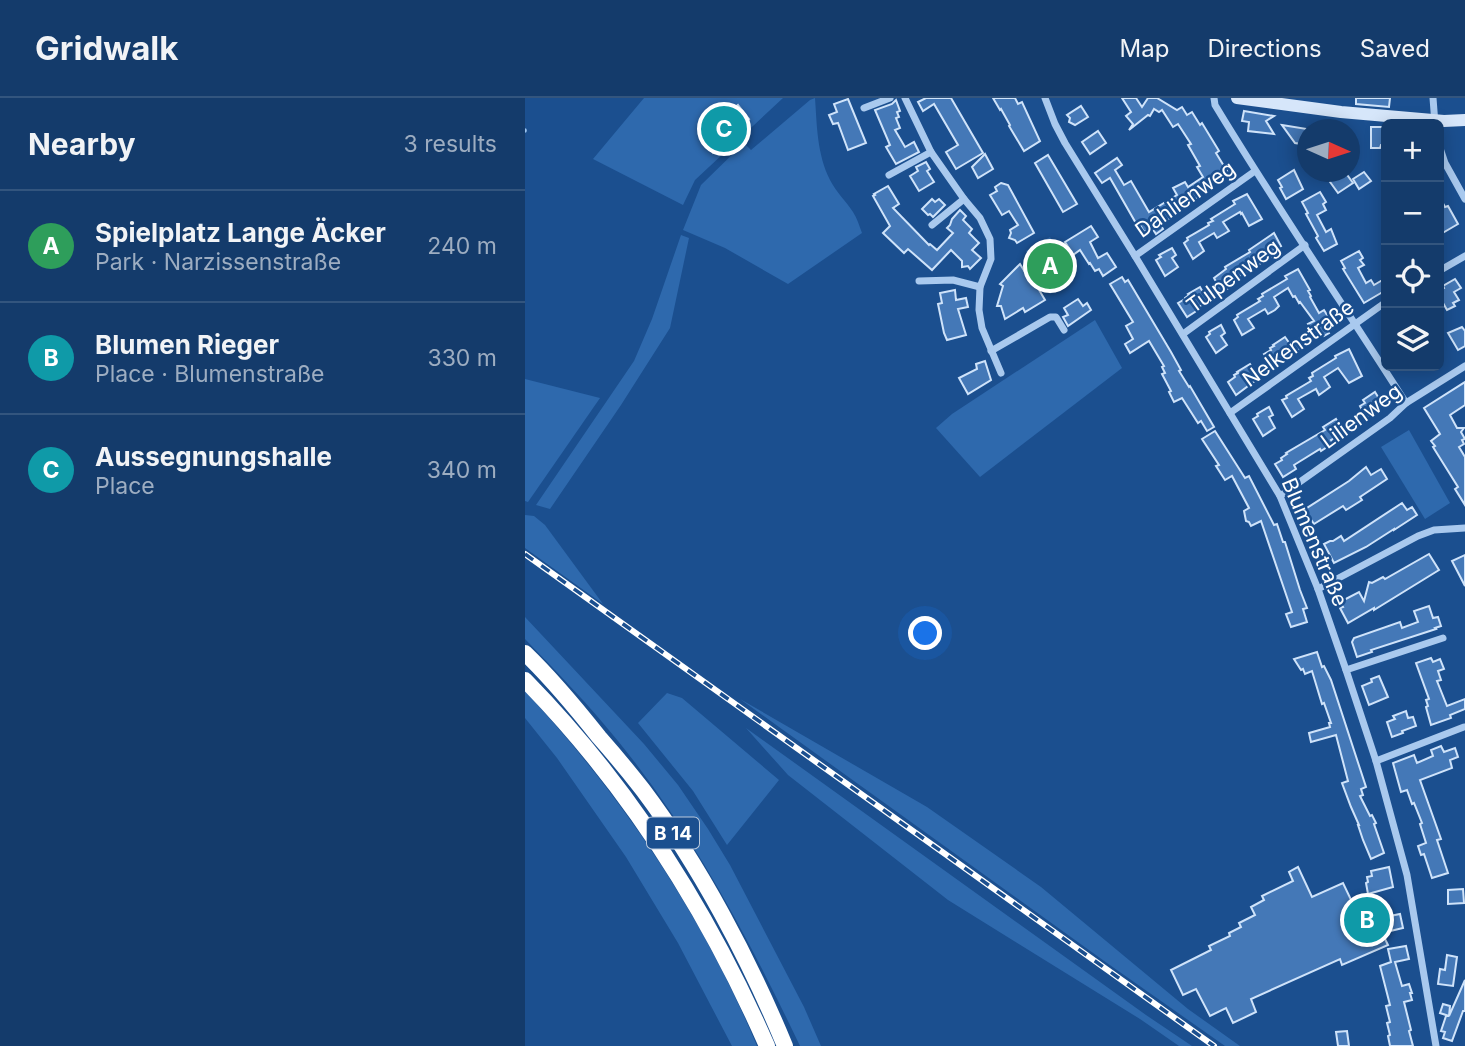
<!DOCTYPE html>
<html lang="en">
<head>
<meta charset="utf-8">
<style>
  body { margin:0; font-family:Inter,sans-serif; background:#214673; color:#f1f3f6 }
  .controls { position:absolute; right:21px; top:21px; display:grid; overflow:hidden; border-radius:10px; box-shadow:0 4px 18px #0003 }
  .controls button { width:63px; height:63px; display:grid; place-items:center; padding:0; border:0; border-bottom:2px solid #33557e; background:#143b6b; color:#f1f3f6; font:35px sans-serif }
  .compass { position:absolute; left:772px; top:21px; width:63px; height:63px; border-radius:50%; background:#143b6b; box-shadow:0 4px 18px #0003; rotate:93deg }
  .you { position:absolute; left:401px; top:536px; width:24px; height:24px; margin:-18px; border:5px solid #fff; border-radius:50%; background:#1a73e8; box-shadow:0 0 0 10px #1a73e833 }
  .badge { display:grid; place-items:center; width:46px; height:46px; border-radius:50%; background:#ea580c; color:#fff; font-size:23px; font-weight:700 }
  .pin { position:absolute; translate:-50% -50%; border:4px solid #fff; box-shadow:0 2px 7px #0006 }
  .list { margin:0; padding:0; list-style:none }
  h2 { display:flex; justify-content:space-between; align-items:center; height:91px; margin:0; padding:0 28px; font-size:30px }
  h2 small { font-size:23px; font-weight:400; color:#9dadc1 }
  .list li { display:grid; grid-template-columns:46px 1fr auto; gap:21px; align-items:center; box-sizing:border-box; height:112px; padding:0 28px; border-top:2px solid #33557e }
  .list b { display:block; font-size:26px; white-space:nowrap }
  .list p { margin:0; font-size:23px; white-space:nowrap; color:#9dadc1 }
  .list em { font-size:23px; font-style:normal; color:#9dadc1 }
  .icon { flex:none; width:38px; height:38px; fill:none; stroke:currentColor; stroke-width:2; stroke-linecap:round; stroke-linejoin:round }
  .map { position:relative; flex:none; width:940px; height:948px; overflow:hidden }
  header { display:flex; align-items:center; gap:42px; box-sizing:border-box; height:98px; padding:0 35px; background:#143b6b; border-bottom:2px solid #33557e }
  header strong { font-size:33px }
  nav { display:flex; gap:38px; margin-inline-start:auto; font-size:24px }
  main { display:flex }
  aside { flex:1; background:#143b6b }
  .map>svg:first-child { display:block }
  .green { fill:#2e69ad }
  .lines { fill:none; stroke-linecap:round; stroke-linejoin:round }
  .stream { stroke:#9cc4f0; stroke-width:3.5 }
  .building { fill:#4478b7; stroke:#cfe3fa; stroke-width:2 }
  .street { stroke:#a9c9ee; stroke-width:7 }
  .secondary { stroke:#d6e6fa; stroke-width:12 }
  .highway { stroke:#fff; stroke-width:16 }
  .rail-casing { stroke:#fff; stroke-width:6 }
  .rail { stroke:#1b4f8f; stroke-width:3.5; stroke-dasharray:10; stroke-linecap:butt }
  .labels { text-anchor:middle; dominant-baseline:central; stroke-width:5; stroke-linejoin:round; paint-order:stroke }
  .shield { fill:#1b4f8f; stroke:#bbcadd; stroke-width:2 }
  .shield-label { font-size:19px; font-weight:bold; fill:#fff }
  .street-label { font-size:21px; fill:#fff; stroke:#1b4f8f }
</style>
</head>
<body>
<header>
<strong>Gridwalk</strong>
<nav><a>Map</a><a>Directions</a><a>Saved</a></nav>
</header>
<main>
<aside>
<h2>Nearby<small>3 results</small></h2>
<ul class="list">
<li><span class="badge" style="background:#2e9e5b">A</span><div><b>Spielplatz Lange Äcker</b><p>Park · Narzissenstraße</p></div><em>240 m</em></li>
<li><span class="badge" style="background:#0f9aa8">B</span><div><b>Blumen Rieger</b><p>Place · Blumenstraße</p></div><em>330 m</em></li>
<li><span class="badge" style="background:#0f9aa8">C</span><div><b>Aussegnungshalle</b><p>Place</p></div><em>340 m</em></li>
</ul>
</aside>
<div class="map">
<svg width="940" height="948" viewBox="0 0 940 948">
  <rect width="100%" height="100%" fill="#1b4f8f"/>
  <g class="green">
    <path d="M119 0H258L170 82 158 107 68 61Z"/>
    <path d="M290 0C292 28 292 56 305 82 311 94 321 103 328 114 332 120 334 127 337 135L263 186 200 150 158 132 176 87 219 45 226 52 285 2Z"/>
    <path d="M156 137 164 140 145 230 96 307 25 411 11 407 109 263 127 221Z"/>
    <path d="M525 139 549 182 525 196 501 153Z"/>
    <path d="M570 222 597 270 455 379 411 330 427 316Z"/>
    <path d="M0 281 75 300 3 404 0 403Z"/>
    <path d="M884 332 925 405 900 421 856 349Z"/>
    <path d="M0 417 9 418 20 427 78 506 0 450Z"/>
    <path d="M0 519 119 646 153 687 183 731 205 767 279 909 296 948H275C224 841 168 735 93 643 64 607 32 574 0 541Z"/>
    <path d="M0 593C97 698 177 816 232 948H207L153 845 101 759 32 660 0 620Z"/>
    <path d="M142 595 157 600 254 682 202 747 168 693 113 625Z"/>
    <path d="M215 601 402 709 516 789 663 911 715 948H700L582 865Z"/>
    <path d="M221 630 621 917 667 948H654L615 921 423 802 263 677Z"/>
  </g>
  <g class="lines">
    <path class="stream" d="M0 33V32"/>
  </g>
  <g class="building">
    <path d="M401 0H426L458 55 431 71 421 54 433 47 409 6 398 13 393 4Z"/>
    <path d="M468 0H490L493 6 497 4 515 43 499 53 484 28 485 27 476 11 475 12Z"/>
    <path d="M597 0H611L617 9 623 0H632L652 12 657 9 662 17 667 14 675 27 677 25 694 53 691 55 702 73 691 80 692 82 672 94 675 98 649 113 651 117 635 126 638 131 631 136 627 130 619 134 614 125 612 127 585 80 577 85 570 75 592 60 597 67 590 72 599 87 606 83 624 114 652 97 648 90 660 84 663 89 678 79 672 69 675 68 663 47 666 46 653 26 648 29 637 12 634 14 629 11 625 18 623 17 604 32 608 26 601 18 606 14Z"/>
    <path d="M831 0H865L864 9 831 6Z"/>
    <path d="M323 1 341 45 323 52 313 25 308 26 304 17 312 14 309 6Z"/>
    <path d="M371 2 375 13 372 14 374 19 371 20 375 30 370 32 380 49 389 44 394 54 371 66 361 49 365 47 350 12 367 6Z"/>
    <path d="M213 7 224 21 204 35 202 37 206 43 188 55 181 45 186 41 181 33 182 32 181 31Z"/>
    <path d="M556 8 563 19 550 27 544 24 545 20 542 17Z"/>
    <path d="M719 13 749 18 741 23 749 36 723 33 724 24 717 23Z"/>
    <path d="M757 27 782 31V47L770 45Z"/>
    <path d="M846 29H861V47H856L855 50H846Z"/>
    <path d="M573 33 581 45 565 56 557 44Z"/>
    <path d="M460 56 468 71 453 80 447 69Z"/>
    <path d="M523 57 552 106 538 114 510 65Z"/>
    <path d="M401 64 405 71 402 73 409 84 394 93 385 78 393 73 391 69Z"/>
    <path d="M769 72 778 91 761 101 755 90 757 89 753 82Z"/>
    <path d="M805 74H820L828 85 813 95 800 77Z"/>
    <path d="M839 74 846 83 834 91 828 81Z"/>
    <path d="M476 85 483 87 509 135 492 145 490 142 484 140 486 135 485 132 493 127 484 113 477 117 465 97 472 93 470 89Z"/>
    <path d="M363 88 374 106 368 110 404 147 405 146 412 152 428 135 422 130 425 127 427 121 435 112 441 118 438 122 447 131 444 135 454 145 447 152 456 160 445 171 443 168 437 169V163L426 152 407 172 383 151 379 155 358 135 365 128 348 98 350 97 349 96Z"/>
    <path d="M795 94 801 104 798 106 801 112 792 117 801 134 806 131 812 146 799 153 791 140 793 138 781 116 783 115 777 104Z"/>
    <path d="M722 96 737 121 724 128 717 115 716 116 715 114 698 124 704 133 692 140 689 135 674 144 679 153 668 161 659 145 663 142 662 140 684 127 683 125 688 123 686 121 710 106 708 103Z"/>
    <path d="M914 98 920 109 923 108 933 126 914 137Z"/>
    <path d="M407 101 410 104 414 101 420 107 408 119 405 116 403 117 397 111Z"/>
    <path d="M566 128 573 139 565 144 573 160 582 155 591 169 578 178 574 171 570 173 565 165 564 166 555 152 548 157 540 144Z"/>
    <path d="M749 135 756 148 744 155 746 159 708 182 710 186 672 210 673 212 662 219 653 205 660 201V200L664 197 663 196 675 189 679 196 693 187 689 180 701 171 700 169 725 154 724 152Z"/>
    <path d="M647 150 651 157 647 160 653 169 640 178 631 162 636 159 634 157Z"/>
    <path d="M834 153 838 160 835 162 839 167 833 170 841 185 846 182 849 187 861 180V192L839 205 818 171 820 170 816 163Z"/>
    <path d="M495 166 508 187 510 185 520 202 500 214 498 210 480 221 476 208H472L478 188 475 186Z"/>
    <path d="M773 171 785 192 783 193 786 198 785 199 794 215 799 212 807 225 801 229 804 235 799 238 795 232 789 236 783 226 789 223 775 204 774 205 770 198 768 199 763 190 749 199 754 208 750 212 743 216 740 211 723 221 729 230 717 237 709 222 713 219 712 217 735 203 733 201 738 198 737 196 762 181 760 178Z"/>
    <path d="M597 179 600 184 603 182 646 254 656 272 654 273 664 289 665 288 689 329 682 333 676 323 673 325 657 300 649 304 644 294 646 293 637 276 640 275 637 269 639 268 624 243 605 255 600 246 608 241 601 228 608 224 585 186Z"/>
    <path d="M930 181 936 190 929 194 934 202 928 205 930 208 922 212 914 198V193L919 190 918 188Z"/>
    <path d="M430 192 431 202 441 200 443 209 433 211 441 237 422 242 419 235 413 206 417 205 415 195Z"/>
    <path d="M553 201 558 208 562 205 566 212 543 228 538 219 543 217 539 210Z"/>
    <path d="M696 227 700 235 696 238 702 247 691 255 681 239 685 236 684 234Z"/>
    <path d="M937 229 940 233V248L933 252 923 235Z"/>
    <path d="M787 233 791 240 747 269 739 256 746 252 745 250 749 248 748 247 760 239 765 246Z"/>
    <path d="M824 251 837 278 824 285 813 270 799 279 805 289 801 292 794 297 791 291 773 301 779 311 767 319 757 302 762 300 761 298 786 283 784 280 788 278 787 275 811 260 810 258Z"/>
    <path d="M460 263 466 282 443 296 434 280 452 271 451 266Z"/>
    <path d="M725 266 735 279 711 297 703 284 710 279 709 277 713 275 712 274Z"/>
    <path d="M940 284V307L925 317 932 330H939L936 334 940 341 937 342 939 346 934 349 940 359V407L930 391 933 389 908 349 910 348 906 343 915 336 899 310Z"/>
    <path d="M850 294 858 307 841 319 835 308 840 305 838 302Z"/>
    <path d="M744 309 748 317 744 319 750 330 738 338 728 321 733 318 732 316Z"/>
    <path d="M811 321 819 334 806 342 808 345 796 353 795 351 769 367 771 371 758 379 750 366 757 362 756 360 762 356 761 355 800 332 798 329Z"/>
    <path d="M690 333 720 380 724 378 749 427 752 426 758 444H760L775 492 782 510 778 511 782 524 766 529 761 516 767 514 736 423 726 428 724 424 721 423 719 413 724 410 707 378 700 382 691 368 694 367 677 341Z"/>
    <path d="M841 369 846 377 856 371 862 381 835 399 837 402 821 412 818 408 789 426 781 414 782 410 824 383Z"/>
    <path d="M877 405 882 412 887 409 892 417 869 432V431L841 449 809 465 799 446 805 443H808L816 438 819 443Z"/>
    <path d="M904 456 914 472 849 512V510L823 525 815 510 818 509 815 504 834 494 839 503 844 484 847 485 858 479 860 481Z"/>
    <path d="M940 457V488L927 463Z"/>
    <path d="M904 508 908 520 913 519 916 528 910 530 911 531 846 552 847 554 832 559 827 544 829 540 875 524 877 530 893 524 889 513Z"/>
    <path d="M792 554 797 569 799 568 806 582 841 689 836 691 838 697 835 698 845 718 847 717 851 725 849 726 859 755 846 761 838 742 833 727H834L826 709 817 685 823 683 811 637 786 644 784 635 805 629 804 625H806L799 605 797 606 787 573 780 576 778 571 776 572 769 561Z"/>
    <path d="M906 560 908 564 915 561 919 571 913 573 916 582 912 583 922 608 940 601V611L925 617 926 620 906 627 901 609 903 608 901 602 904 601 891 565Z"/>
    <path d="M854 578 863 599 844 607 837 588 847 584 846 581Z"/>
    <path d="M881 613 883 620 888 619 891 628 877 633 878 635 867 639 862 624 870 621 868 618Z"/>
    <path d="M916 648 919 654 930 650 933 659 925 662 927 670 895 682 916 741 912 742 923 775 907 780 899 756 896 757 893 748 901 745 895 726 897 725 889 705 887 706 882 692 876 694 868 665 889 657 892 665 908 658 906 652Z"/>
    <path d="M773 769 787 799 818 785 828 806 841 800 850 821 875 816 878 830 857 835 863 847 817 867 815 861 726 901 731 914 708 925 701 910 685 918 671 891 658 897 646 872 686 852 684 848 705 838 704 835 716 829 714 825 730 817 726 809 739 802 737 798 768 783 764 774Z"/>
    <path d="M864 769 868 789 843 796 841 785 843 784 842 779 847 778 846 773Z"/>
    <path d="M938 791 939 805 923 806V792Z"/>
    <path d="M881 848 884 861 870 864 877 888 884 886 887 895H885L887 902 879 904 886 932 884 933 888 948H865L863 938 865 937 862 925 865 924 861 908 865 907 855 868 866 864 863 851Z"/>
    <path d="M922 857 932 859 928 888 913 886 915 871 920 872Z"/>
    <path d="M940 882V913H938L927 943 918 940 920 934 916 933 921 918H924L915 915 918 906 925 908 924 918Z"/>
    <path d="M822 933 824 948H813L811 934Z"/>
  </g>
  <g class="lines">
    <g class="street">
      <path d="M380 0 406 54 439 101 455 120 465 141 466 161 455 189 454 212 457 230 476 275"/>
      <path d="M520 0 530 26 540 45 610 158 755 398 793 491 821 572 851 663 882 777 911 948"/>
      <path d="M689 0 690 7C751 108 818 206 881 305"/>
      <path d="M908 0 910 26"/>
      <path d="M339 10 365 0"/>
      <path d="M914 47 920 65 940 101"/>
      <path d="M364 77 406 54"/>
      <path d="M407 127 439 101"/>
      <path d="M610 158 730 73"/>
      <path d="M914 173 940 158"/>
      <path d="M394 183 428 182 455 189"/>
      <path d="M658 236 780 147"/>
      <path d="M466 253 525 219H531L539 232"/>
      <path d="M705 315 861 204"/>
      <path d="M755 398 865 320 881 305 940 268"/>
      <path d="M793 491 893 438 909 432 940 430"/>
      <path d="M821 572 918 540"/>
      <path d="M851 663 939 629"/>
    </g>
    <path class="secondary" d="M712 0 816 14 919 23 940 22"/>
    <g class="highway">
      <path d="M0 555C27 581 51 610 74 639 89 656 104 674 118 692 175 768 224 861 260 948"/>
      <path d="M0 582C105 689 182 811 242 948"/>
    </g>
    <g class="rail-casing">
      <path id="rail" d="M0 456 689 948"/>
    </g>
    <use href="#rail" class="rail"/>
  </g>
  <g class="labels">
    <rect class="shield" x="122" y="719.5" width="52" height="31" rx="5"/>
    <g class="shield-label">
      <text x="148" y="735">B 14</text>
    </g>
    <g class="street-label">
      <text transform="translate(660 101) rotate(-35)">Dahlienweg</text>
      <text transform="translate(708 178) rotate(-36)">Tulpenweg</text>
      <text transform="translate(773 245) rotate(-36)">Nelkenstraße</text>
      <text transform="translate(836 318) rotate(-36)">Lilienweg</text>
      <text transform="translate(790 444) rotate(67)">Blumenstraße</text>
    </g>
  </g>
</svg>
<div class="controls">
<button>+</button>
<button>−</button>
<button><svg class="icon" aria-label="locate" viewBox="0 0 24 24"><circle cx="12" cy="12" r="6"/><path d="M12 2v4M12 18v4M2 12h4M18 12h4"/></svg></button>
<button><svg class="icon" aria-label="layers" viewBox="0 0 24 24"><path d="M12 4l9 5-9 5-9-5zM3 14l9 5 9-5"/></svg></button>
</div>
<svg class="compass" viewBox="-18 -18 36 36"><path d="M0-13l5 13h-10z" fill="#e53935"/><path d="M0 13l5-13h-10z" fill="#9dadc1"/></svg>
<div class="you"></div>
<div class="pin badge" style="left:525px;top:168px;background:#2e9e5b">A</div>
<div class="pin badge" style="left:842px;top:822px;background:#0f9aa8">B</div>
<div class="pin badge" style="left:199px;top:31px;background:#0f9aa8">C</div>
</div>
</main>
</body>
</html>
